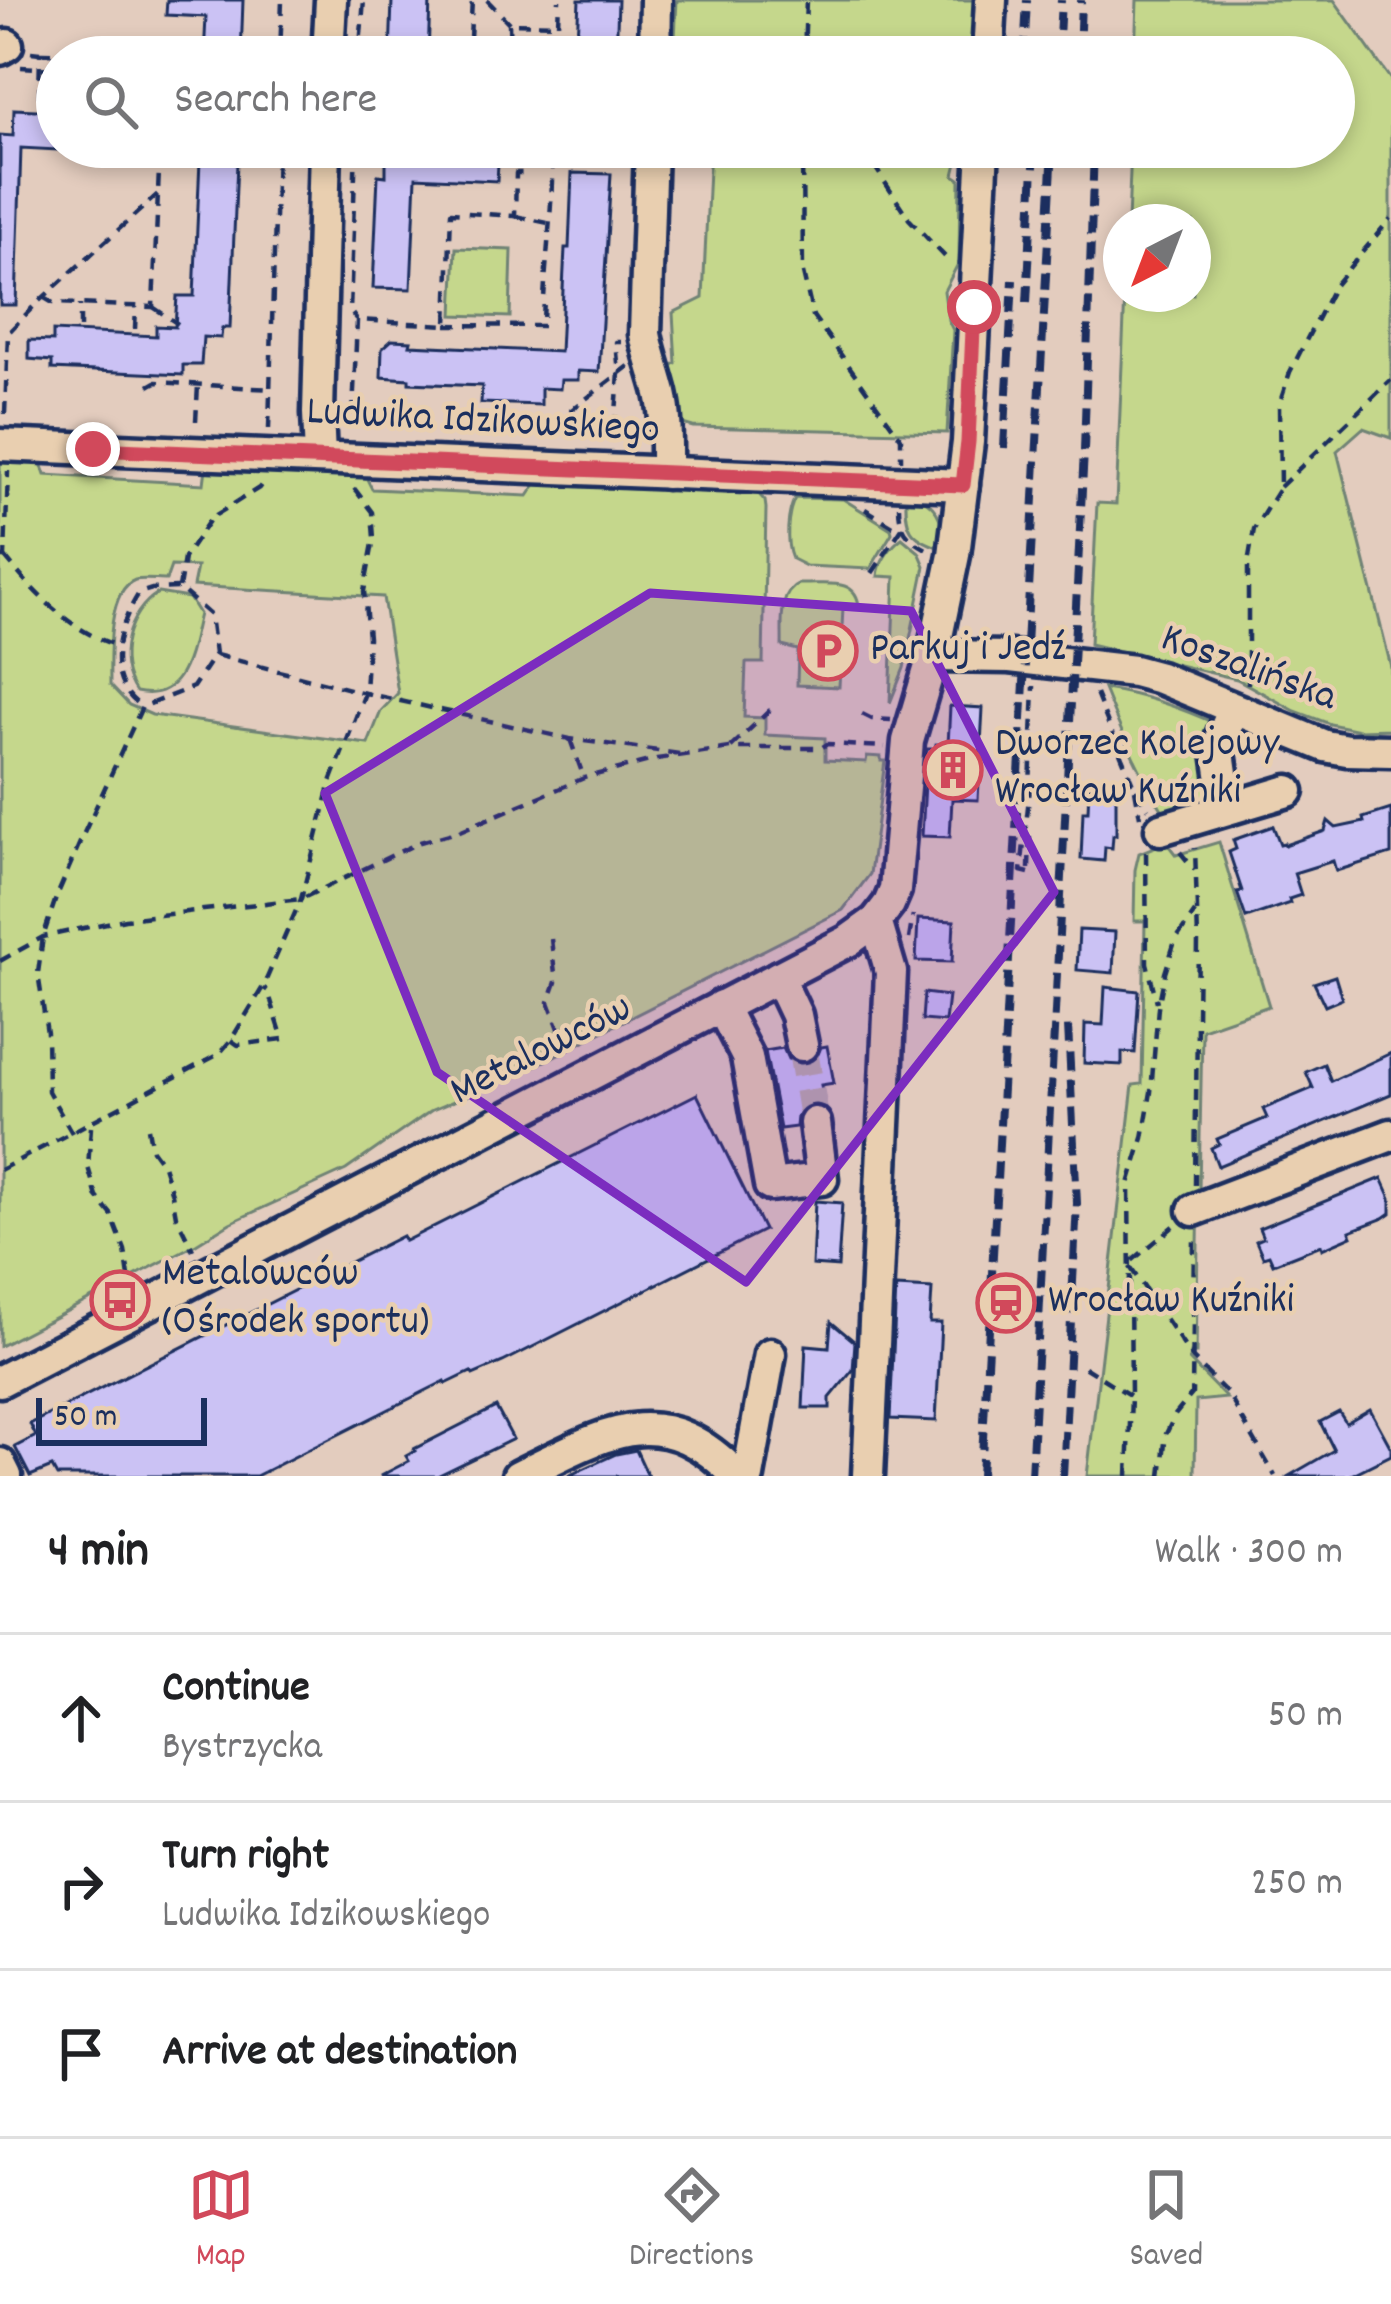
<!DOCTYPE html>
<html lang="en">
<head>
<meta charset="utf-8">
<style>
  body { margin:0; font-family:Dekko,sans-serif; background:#f2f2f2; color:#202124 }
  .compass { position:absolute; left:1103px; top:204px; width:108px; height:108px; border-radius:50%; background:#fff; box-shadow:0 6px 18px #0003; rotate:222deg }
  .scale { position:absolute; left:36px; bottom:30px; width:171px; box-sizing:border-box; padding-left:12px; border:6px solid #1b2f5e; border-top:0; font-size:33px; line-height:42px; white-space:nowrap; color:#1b2f5e; -webkit-text-stroke:9px #e9cfb0; paint-order:stroke }
  .stop { position:absolute; width:36px; height:36px; margin:-27px; border:9px solid #d1495b; border-radius:50%; background:#fff }
  .stop.end { background:#d1495b; border-color:#fff; box-shadow:0 3px 12px #0008 }
  .list { margin:0; padding:0; list-style:none }
  h2 { display:flex; justify-content:space-between; align-items:center; height:156px; margin:0; padding:0 48px; font-size:51px }
  h2 small { font-size:39px; font-weight:400; color:#757577 }
  .list li { display:grid; grid-template-columns:78px 1fr auto; gap:36px; align-items:center; box-sizing:border-box; height:168px; padding:0 48px; border-top:3px solid #e0e0e0 }
  .list b { display:block; font-size:45px; white-space:nowrap }
  .list p { margin:0; font-size:39px; white-space:nowrap; color:#757577 }
  .list em { font-size:39px; font-style:normal; color:#757577 }
  .icon { flex:none; width:66px; height:66px; fill:none; stroke:currentColor; stroke-width:2; stroke-linecap:round; stroke-linejoin:round }
  .map { position:relative; flex:none; width:1391px; height:1476px; overflow:hidden }
  .search { position:absolute; background:#fff; box-shadow:0 6px 18px #0003; left:36px; right:36px; top:36px; height:132px; display:flex; align-items:center; gap:30px; box-sizing:border-box; padding:0 42px; border-radius:66px; color:#757577; font-size:45px }
  .sheet { height:660px; background:#fff }
  nav { display:flex; justify-content:space-around; align-items:center; box-sizing:border-box; height:168px; border-top:3px solid #e0e0e0; background:#fff; font-size:33px; color:#757577 }
  nav a { display:grid; justify-items:center; gap:6px }
  nav .on { color:#d1495b }
  .map>svg:first-child { display:block }
  .green { fill:#c5d78c; stroke:#708375; stroke-width:3; fill-rule:evenodd }
  .building { fill:#cbc2f4; stroke:#1b2f5e; stroke-width:3 }
  .lines { fill:none; stroke-linecap:round; stroke-linejoin:round }
  .minor-tunnel { stroke:#bbadab; stroke-width:30; stroke-dasharray:30 15; stroke-linecap:butt }
  .minor-casing { stroke:#1b2f5e; stroke-width:39 }
  .path { stroke:#1b2f5e; stroke-width:4.5; stroke-dasharray:12 9; stroke-linecap:butt }
  .minor { stroke:#e9cfb0; stroke-width:30 }
  .rail { stroke:#1b2f5e; stroke-width:8; stroke-dasharray:18 9; stroke-linecap:butt }
  .route { stroke:#d1495b; stroke-width:15 }
  .marked { fill:#7b2cbf; fill-opacity:0.2; stroke:#7b2cbf; stroke-width:9; stroke-linejoin:round }
  .labels { text-anchor:middle; dominant-baseline:central; stroke-width:9; stroke-linejoin:round; paint-order:stroke }
  .street-label { font-size:42px; fill:#1b2f5e; stroke:#e9cfb0 }
  .poi-label { font-size:42px; fill:#1b2f5e; stroke:#e9cfb0; text-anchor:start }
</style>
</head>
<body>
<div class="map">
<svg width="1391" height="1476" viewBox="0 0 1391 1476">
  <rect width="100%" height="100%" fill="#e3ccbe"/>
  <filter id="ink" filterUnits="userSpaceOnUse"><feTurbulence type="fractalNoise" baseFrequency=".00833" numOctaves="2"/><feDisplacementMap in="SourceGraphic" scale="24" xChannelSelector="R" yChannelSelector="G"/><feConvolveMatrix kernelMatrix="1 2 1 2 8 2 1 2 1" color-interpolation-filters="sRGB"/></filter>
  <g filter="url(#ink)">
    <g class="green">
      <path d="M677 0H978L974 57H674Z"/>
      <path d="M1137 0H1334L1391 80V438L1363 428 1337 451 1391 667V729L1359 730 1330 724 1295 711 1237 679 1090 644 1097 503 1116 504 1125 294H1193V222H1128L1131 147H1334V57H1135Z"/>
      <path d="M710 147H961L954 175 960 179 959 262 944 291 948 320 953 330 947 433 693 427 679 423 661 372 676 363 673 313 703 298Z"/>
      <path d="M456 248 512 250 510 317 453 315Z"/>
      <path d="M0 459 40 460 45 475 204 484 206 468 364 473 372 489 528 496 539 480 754 489 765 501 766 508 763 663H746L744 717 765 718V735L825 738V760L866 762 867 756 881 757V761H885L870 874 843 910 523 1072 432 1110 346 1170 230 1223 196 1244 0 1346ZM171 566 197 567 193 586 383 597 398 693 381 711 368 744 152 715 129 705 110 685C110 661 106 591 135 580 143 578 157 580 166 580Z"/>
      <path d="M906 495C936 499 946 520 941 548 909 538 905 528 906 495Z"/>
      <path d="M795 498 843 499 891 529 892 533 870 569 806 566 792 559C785 543 787 513 795 498Z"/>
      <path d="M902 538 919 552 925 566 904 668 890 703 895 577 878 576C879 562 891 546 902 538Z"/>
      <path d="M799 584C824 585 858 576 859 608H843L839 687 797 685 798 650 782 646C783 625 777 594 799 584Z"/>
      <path d="M158 593 189 598 199 614C190 649 186 703 136 692 114 661 127 612 158 593Z"/>
      <path d="M1104 689C1146 695 1180 708 1219 725L1220 794 1204 809 1168 819C1141 777 1122 735 1104 689Z"/>
      <path d="M1166 842 1176 855 1219 842 1269 1006 1202 1029 1196 1353H1190L1189 1360 1226 1398 1196 1401 1195 1476H1087L1133 1085 1142 1084 1145 921H1134L1135 870 1139 853Z"/>
    </g>
    <g class="building">
      <path d="M167 0H243L241 57H204L206 17 166 15Z"/>
      <path d="M392 0H430L428 57H390Z"/>
      <path d="M579 0H618L616 57H521L522 37 577 39Z"/>
      <path d="M14 109 57 111V150L21 148 16 305H0V135L13 136Z"/>
      <path d="M397 147H499L497 181 416 177 411 289 373 288 378 175 386 176V158L396 159Z"/>
      <path d="M200 160 237 162 230 328H222L221 338 203 337 201 365H183V375L52 369V361L29 359V340L53 341V331L156 336V326L175 327 177 296H194Z"/>
      <path d="M572 173 611 174 599 372 578 371V380H561L560 389 541 388V405L481 403 482 386 409 383V379L381 377 382 349 392 340 411 341 410 345 560 352 565 248H569Z"/>
      <path d="M950 706 983 708 978 800 952 799 950 837 922 836 927 749H935L936 744 948 745Z"/>
      <path d="M1089 787 1116 788V835H1113L1112 848 1105 847 1104 861 1081 859 1083 811H1088Z"/>
      <path d="M1391 809V854L1336 871 1333 861 1294 873 1301 895 1289 899 1290 903 1246 918 1237 892 1242 891 1229 852 1236 849 1233 840 1273 826 1280 844 1284 843 1285 845 1325 831 1328 821 1336 828 1364 822 1363 818Z"/>
      <path d="M918 919 954 921 952 962 916 961Z"/>
      <path d="M1079 930 1115 932 1113 973 1077 970Z"/>
      <path d="M1335 976 1342 999 1325 1006 1314 983Z"/>
      <path d="M1105 987 1139 991 1135 1053 1122 1052V1065L1084 1063 1085 1024 1103 1025Z"/>
      <path d="M924 993 948 996 945 1022 922 1020Z"/>
      <path d="M827 1046 834 1083 821 1085 825 1106 814 1104 804 1107 797 1117 796 1127 780 1129 765 1051 783 1048 788 1059 805 1064 816 1059 821 1047Z"/>
      <path d="M1391 1053V1094L1218 1166 1211 1148 1219 1144 1217 1139 1267 1118 1263 1109 1313 1088 1306 1072 1324 1064 1331 1081Z"/>
      <path d="M697 1094 764 1230 503 1362 473 1375 471 1372 446 1384 445 1381 256 1476H57L52 1467 30 1476 15 1447 36 1436 30 1424 402 1236 405 1241Z"/>
      <path d="M1382 1178 1391 1198V1213L1384 1218 1350 1231 1352 1236 1322 1249 1321 1245 1273 1264 1269 1255 1263 1257 1256 1241 1263 1238 1259 1228Z"/>
      <path d="M815 1201 842 1203 838 1267 812 1265Z"/>
      <path d="M896 1287 932 1289 930 1323H941L936 1421 890 1419Z"/>
      <path d="M831 1322 855 1342 853 1370 830 1398V1408H803L806 1345 829 1347Z"/>
      <path d="M496 1407 513 1439 437 1476H380L409 1461 406 1456 415 1451 414 1449Z"/>
      <path d="M1370 1409 1391 1448V1455L1349 1476H1289L1334 1450 1320 1422 1339 1412 1346 1423Z"/>
      <path d="M636 1450 648 1476H568L616 1454Z"/>
    </g>
    <g class="lines">
      <path class="minor-tunnel" d="M802 1045 815 1123"/>
      <g class="minor-casing">
        <g id="minor">
          <path d="M0 49 7 45"/>
          <path d="M328 57 331 0"/>
          <path d="M655 57 656 0"/>
          <path d="M988 57 991 0"/>
          <path d="M651 147 645 334C649 355 656 373 661 393 667 419 666 447 666 473"/>
          <path d="M0 445 963 485"/>
          <path d="M320 457 318 413 325 147"/>
          <path d="M933 656 1010 657 1134 671 1160 678 1325 746 1347 750 1391 751"/>
          <path d="M1233 807 1223 780 1218 745 1234 709"/>
          <path d="M1161 829 1288 791"/>
          <path d="M778 977 796 1015 802 1045"/>
          <path d="M721 1006 747 1057 770 1185 822 1179 815 1123"/>
          <path d="M1194 1210 1391 1135"/>
          <path d="M0 1381 848 941 876 921 889 904 895 890 908 741 933 656 954 555 968 442 983 147"/>
          <path d="M0 1464 6 1476"/>
          <path d="M518 1476C603 1435 659 1395 737 1476"/>
          <path d="M748 1476 770 1354"/>
          <path d="M868 1476 891 972 876 921"/>
        </g>
      </g>
      <g class="path">
        <path d="M487 0 509 23"/>
        <path d="M31 52 40 53 39 98"/>
        <path d="M40 53 125 54 128 57"/>
        <path d="M280 57 282 0"/>
        <path d="M359 57 364 0"/>
        <path d="M469 57 472 0"/>
        <path d="M510 57 509 23 558 24 559 0"/>
        <path d="M804 57 806 0"/>
        <path d="M21 67 57 69"/>
        <path d="M356 147 350 311 356 319"/>
        <path d="M802 147 803 273 813 316 901 438V460"/>
        <path d="M862 147 909 219 949 261"/>
        <path d="M526 155 540 157 552 147"/>
        <path d="M515 216 548 223"/>
        <path d="M43 297 53 303 153 307 160 147"/>
        <path d="M153 307 178 324"/>
        <path d="M447 325 543 326C544 266 554 207 552 147"/>
        <path d="M80 328V305"/>
        <path d="M135 329 136 307"/>
        <path d="M149 386 156 382 271 389"/>
        <path d="M5 414 8 333 36 304 158 194"/>
        <path d="M353 415 357 320 447 325 451 212 515 216 516 173H525V155L518 147"/>
        <path d="M196 421 198 385"/>
        <path d="M553 424 629 366"/>
        <path d="M615 427 619 373 616 342H621"/>
        <path d="M269 429 277 147"/>
        <path d="M1280 487 1391 380"/>
        <path d="M899 506C899 530 909 541 931 551"/>
        <path d="M865 509 893 526 902 528 869 578"/>
        <path d="M0 557H5L8 471"/>
        <path d="M5 557C35 594 72 633 119 646"/>
        <path d="M179 588 184 558 211 518 259 488 264 481"/>
        <path d="M216 655 365 693 570 739 680 754"/>
        <path d="M1248 684V563L1254 529 1280 487 1279 405 1290 372 1334 286 1391 218"/>
        <path d="M1096 694 1135 789 1148 809"/>
        <path d="M862 714 872 719 891 720"/>
        <path d="M570 739 584 778"/>
        <path d="M731 747 770 710"/>
        <path d="M1135 789 1140 817"/>
        <path d="M1146 852 1147 963 1157 1002"/>
        <path d="M1180 852 1195 870"/>
        <path d="M1029 869 1030 833"/>
        <path d="M1029 873 1021 871 1030 788 1034 686"/>
        <path d="M551 939 556 982 549 1002 570 1058"/>
        <path d="M909 939 913 915"/>
        <path d="M0 961 43 937 125 919 301 899 420 842 457 832 584 778 657 759 730 748H821L827 744 885 747"/>
        <path d="M231 1040 238 1045 283 1039 268 991 264 988"/>
        <path d="M91 1127 88 1167 97 1197 111 1214 125 1250 130 1283"/>
        <path d="M148 1128 152 1150 163 1165 172 1194 176 1216 193 1250"/>
        <path d="M72 1133 48 1091 47 1033 38 973 43 937 56 898 84 833 142 707 193 687 215 654 210 615 179 588 152 589 139 593C117 628 102 680 142 707"/>
        <path d="M0 1170 219 1054 231 1040 263 987 301 899 331 782 365 693 368 638 364 591 374 538 372 512 354 488"/>
        <path d="M1195 1185 1198 940 1195 848"/>
        <path d="M1174 1226 1128 1264 1193 1359 1228 1394 1275 1476"/>
        <path d="M1084 1367 1131 1396"/>
        <path d="M1128 1476 1131 1396 1129 1184 1143 1138 1151 1092 1158 1007 1165 973 1175 941 1195 912"/>
        <path d="M1161 1476 1166 1434 1175 1415 1192 1394 1194 1238"/>
      </g>
      <use href="#minor" class="minor"/>
      <g class="rail">
        <path d="M1024 57 1027 0"/>
        <path d="M1058 57 1061 0"/>
        <path d="M1079 57 1081 0"/>
        <path d="M1027 303 1035 147"/>
        <path d="M1004 448 1013 280"/>
        <path d="M981 1476 1053 147"/>
        <path d="M1031 1476 1084 451 1094 147"/>
        <path d="M1063 1476 1077 1203 1068 1026"/>
      </g>
    </g>
  </g>
  <g class="lines" filter="url(#ink)">
    <path class="route" d="M93 449 963 485 968 442 974 307"/>
  </g>
  <path class="marked" d="M650 593 911 611 1054 892 746 1282 437 1072 325 793Z"/>
  <defs>
    <g id="parking-ring" transform="scale(3)"><circle r="9.5" fill="#e9cfb0" stroke="#d1495b" stroke-width="1.5"/><path d="M-3.5-5.5H1a3.5 3.5 0 0 1 0 7H-1V5.5H-3.5ZM-1-3.4V-.6H.8a1.4 1.4 0 0 0 0-2.8Z" fill="#d1495b"/></g>
    <g id="building-ring" transform="scale(3)"><circle r="9.5" fill="#e9cfb0" stroke="#d1495b" stroke-width="1.5"/><path d="M-4-6H4V6H1V3H-1V6H-4ZM-2.5-4.3h1.7v1.8h-1.7ZM.8-4.3h1.7v1.8H.8ZM-2.5-1h1.7V.8h-1.7ZM.8-1h1.7V.8H.8Z" fill="#d1495b"/></g>
    <g id="bus-ring" transform="scale(3)"><circle r="9.5" fill="#e9cfb0" stroke="#d1495b" stroke-width="1.5"/><path d="M-5-6H5V4H4V6H2V4H-2V6H-4V4H-5ZM-3.5-4V0h7V-4ZM-3.5 1.2v1.5H-2V1.2ZM2 1.2v1.5H3.5V1.2Z" fill="#d1495b"/></g>
    <g id="station-ring" transform="scale(3)"><circle r="9.5" fill="#e9cfb0" stroke="#d1495b" stroke-width="1.5"/><path d="M-3-6H3Q5-6 5-4V2Q5 4 3 4L4.5 6H3L1.5 4h-3L-3 6H-4.5L-3 4Q-5 4-5 2V-4Q-5-6-3-6ZM-3.5-4v3h7v-3ZM-3.5 1v1.5H-2V1ZM2 1v1.5H3.5V1Z" fill="#d1495b"/></g>
  </defs>
  <g fill-rule="evenodd">
    <use href="#parking-ring" x="828" y="651"/>
    <use href="#building-ring" x="953" y="770"/>
    <use href="#bus-ring" x="120" y="1300"/>
    <use href="#station-ring" x="1006" y="1303"/>
  </g>
  <g class="labels">
    <g class="street-label">
      <text transform="translate(483 423) rotate(3)">Ludwika Idzikowskiego</text>
      <text transform="translate(1248 670) rotate(20)">Koszalińska</text>
      <text transform="translate(542 1052) rotate(-27)">Metalowców</text>
    </g>
    <g class="poi-label">
      <text x="870" y="651">Parkuj i Jedź</text>
      <text x="995" y="746">Dworzec Kolejowy<tspan x="995" dy="48">Wrocław Kuźniki</tspan></text>
      <text x="162" y="1276">Metalowców<tspan x="162" dy="48">(Ośrodek sportu)</tspan></text>
      <text x="1048" y="1303">Wrocław Kuźniki</text>
    </g>
  </g>
</svg>
<svg class="compass" viewBox="-18 -18 36 36"><path d="M0-13l5 13h-10z" fill="#e53935"/><path d="M0 13l5-13h-10z" fill="#757577"/></svg>
<div class="scale">50 m</div>
<div class="stop" style="left:974px;top:307px"></div>
<div class="stop end" style="left:93px;top:449px"></div>
<div class="search"><svg class="icon" aria-label="search" viewBox="0 0 24 24"><circle cx="10" cy="10" r="6"/><path d="M15 15l6 6"/></svg>Search here</div>
</div>
<section class="sheet">
<h2>4 min<small>Walk · 300 m</small></h2>
<ul class="list">
<li><svg class="icon" aria-label="ahead" viewBox="0 0 24 24"><path d="M12 20V5M6 11l6-6 6 6"/></svg><div><b>Continue</b><p>Bystrzycka</p></div><em>50 m</em></li>
<li><svg class="icon" aria-label="right" viewBox="0 0 24 24"><path d="M7 20v-9h11M14 6l5 5-5 5"/></svg><div><b>Turn right</b><p>Ludwika Idzikowskiego</p></div><em>250 m</em></li>
<li><svg class="icon" aria-label="arrive" viewBox="0 0 24 24"><path d="M6 21V4h12l-3 4 3 4H6"/></svg><div><b>Arrive at destination</b></div></li>
</ul>
</section>
<nav>
<a class="on"><svg class="icon" aria-label="map" viewBox="0 0 24 24"><path d="M3 6l6-2 6 2 6-2v14l-6 2-6-2-6 2zM9 4v14M15 6v14"/></svg>Map</a>
<a><svg class="icon" aria-label="directions" viewBox="0 0 24 24"><path d="M12 3l9 9-9 9-9-9zM9 14v-3h6M13 9l2 2-2 2"/></svg>Directions</a>
<a><svg class="icon" aria-label="saved" viewBox="0 0 24 24"><path d="M7 4h10v16l-5-4-5 4z"/></svg>Saved</a>
</nav>
</body>
</html>
